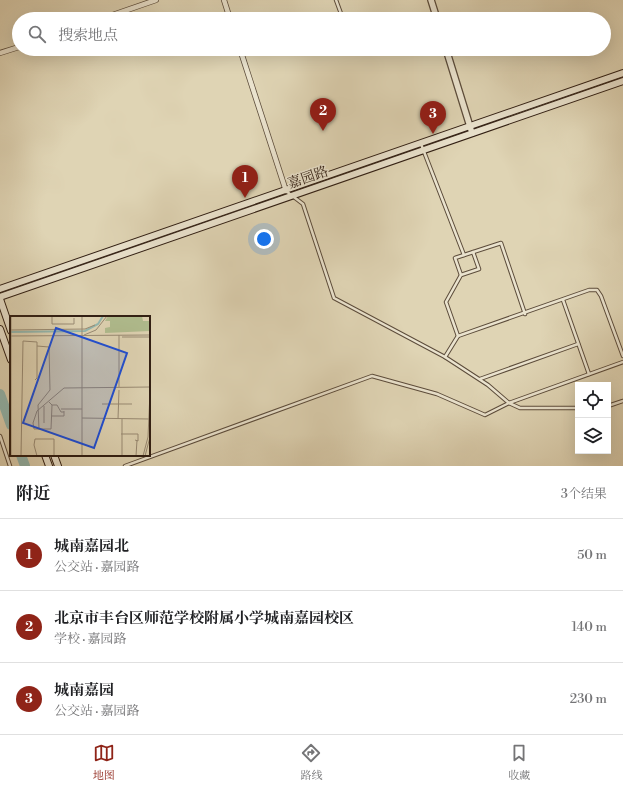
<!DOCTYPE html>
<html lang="zh">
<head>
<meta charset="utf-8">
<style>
  body { margin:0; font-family:"Libre Bodoni","Noto Serif SC",serif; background:#f2f2f2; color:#202124 }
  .controls { position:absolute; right:12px; bottom:12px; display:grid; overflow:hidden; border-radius:0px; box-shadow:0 4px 16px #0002 }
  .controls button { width:36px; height:36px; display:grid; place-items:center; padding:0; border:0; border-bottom:1px solid #e0e0e0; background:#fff; color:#202124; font:20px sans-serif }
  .you { position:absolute; left:264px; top:239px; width:14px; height:14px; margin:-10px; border:3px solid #fff; border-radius:50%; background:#1a73e8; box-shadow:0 0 0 6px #1a73e833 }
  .badge { display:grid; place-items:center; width:26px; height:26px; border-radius:50%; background:#8f2418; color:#fff; font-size:13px; font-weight:700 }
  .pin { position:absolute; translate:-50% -33px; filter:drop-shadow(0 1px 2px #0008) }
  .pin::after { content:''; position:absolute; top:21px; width:14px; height:12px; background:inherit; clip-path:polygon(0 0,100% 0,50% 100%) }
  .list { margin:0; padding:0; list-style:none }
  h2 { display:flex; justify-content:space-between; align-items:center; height:52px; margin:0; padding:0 16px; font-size:17px }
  h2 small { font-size:13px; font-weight:400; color:#757577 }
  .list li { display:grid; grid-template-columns:26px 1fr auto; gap:12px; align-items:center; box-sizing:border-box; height:72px; padding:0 16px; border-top:1px solid #e0e0e0 }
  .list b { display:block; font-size:15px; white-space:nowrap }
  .list p { margin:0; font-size:13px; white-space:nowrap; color:#757577 }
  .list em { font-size:13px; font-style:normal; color:#757577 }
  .icon { flex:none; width:22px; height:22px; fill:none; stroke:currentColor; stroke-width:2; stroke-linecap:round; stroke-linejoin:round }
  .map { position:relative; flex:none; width:623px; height:466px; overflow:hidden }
  .search { position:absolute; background:#fff; box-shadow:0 4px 16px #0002; left:12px; right:12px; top:12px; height:44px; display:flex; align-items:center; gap:10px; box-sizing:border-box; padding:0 14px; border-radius:22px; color:#757577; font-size:15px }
  .sheet { height:268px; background:#fff }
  nav { display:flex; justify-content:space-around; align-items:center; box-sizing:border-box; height:56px; border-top:1px solid #e0e0e0; background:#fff; font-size:11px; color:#757577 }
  nav a { display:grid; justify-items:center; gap:2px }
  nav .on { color:#8f2418 }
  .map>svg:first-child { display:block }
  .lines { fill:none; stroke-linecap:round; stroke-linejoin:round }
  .river { stroke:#93b8b0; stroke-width:10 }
  .service-casing { stroke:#5c4c3b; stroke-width:4.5 }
  .minor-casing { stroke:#5c4c3b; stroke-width:6 }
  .tertiary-casing { stroke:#5c4c3b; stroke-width:8 }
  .secondary-casing { stroke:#301e13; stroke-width:8 }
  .service { stroke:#eae3ce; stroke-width:2.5 }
  .minor { stroke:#eae3ce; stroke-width:4.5 }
  .tertiary { stroke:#eae3ce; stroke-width:5.5 }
  .secondary { stroke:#eae3ce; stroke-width:6 }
  .labels { text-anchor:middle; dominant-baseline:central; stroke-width:3; stroke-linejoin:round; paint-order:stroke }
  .street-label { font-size:14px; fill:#301e13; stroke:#eae3ce }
  .inset-river { fill:none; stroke:#93b8b0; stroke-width:2 }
  .inset-road { fill:none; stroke:#998b74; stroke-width:1 }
  .view { fill:#1d4ed8; fill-opacity:0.15; stroke:#1d4ed8; stroke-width:2 }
  .inset-edge { fill:none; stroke:#301e13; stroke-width:2 }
</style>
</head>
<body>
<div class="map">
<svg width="623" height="466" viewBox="0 0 623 466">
  <rect width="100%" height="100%" fill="#dfd4b4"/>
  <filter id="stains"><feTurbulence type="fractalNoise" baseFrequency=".005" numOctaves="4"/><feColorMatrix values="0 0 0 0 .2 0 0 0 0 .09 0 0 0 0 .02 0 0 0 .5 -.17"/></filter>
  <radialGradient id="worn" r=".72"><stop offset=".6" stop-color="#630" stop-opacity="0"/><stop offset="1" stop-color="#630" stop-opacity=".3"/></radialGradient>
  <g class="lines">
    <g class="river">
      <path d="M0 394 11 425"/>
      <path d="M21 455 25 466"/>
    </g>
    <g class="service-casing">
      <g id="service">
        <path d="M336 0 343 19"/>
        <path d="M421 144 464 255"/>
        <path d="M286 191 303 204 334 298 445 357 488 385 509 403 520 408H578"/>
        <path d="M461 275 455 258 501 243 525 314"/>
        <path d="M563 300 589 374"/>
        <path d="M458 336 589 290H597L601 296 623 356"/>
        <path d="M445 357 458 336 446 302 461 275 479 269 473 252"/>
        <path d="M480 379 578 344"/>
        <path d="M608 406 623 401"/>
        <path d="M0 436 10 466"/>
        <path d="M125 466 372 376 437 394 485 415 509 403 623 362"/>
      </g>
    </g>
    <g class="minor-casing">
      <g id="minor">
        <path d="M224 0 230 19"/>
        <path d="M101 19 156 0"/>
        <path d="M240 49 286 191"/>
        <path d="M0 53 19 47"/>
      </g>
    </g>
    <g class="tertiary-casing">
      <g id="tertiary">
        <path d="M431 0 437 19"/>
        <path d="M446 49 472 133"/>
      </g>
    </g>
    <g class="secondary-casing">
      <g id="secondary">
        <path d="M0 289 623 73"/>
        <path d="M0 297 623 81"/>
        <path d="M0 299 11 331"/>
        <path d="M0 329 11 360"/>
        <path d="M45 455 49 466"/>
        <path d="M54 455 58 466"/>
      </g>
    </g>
    <use href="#service" class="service"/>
    <use href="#minor" class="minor"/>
    <use href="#tertiary" class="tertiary"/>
    <use href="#secondary" class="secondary"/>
  </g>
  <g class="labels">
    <g class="street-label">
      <text transform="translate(308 178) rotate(-19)">嘉园路</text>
    </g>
  </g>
  <g transform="translate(10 316)">
    <rect width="140" height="140" fill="#dfd4b4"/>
    <path d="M98 0H132L133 5H140V15L95 17V12L100 11V5H95Z" fill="#b0bd8f"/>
    <path class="inset-river" d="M0 16 75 15 88 8 93 0"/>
    <path class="inset-road" d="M42 0V8H64V2M72 0V140M1 14 75 13 85 9M74 19 86 14 97 0M0 20 140 19M112 21H140M27 30 39 31 40 74 28 89 29 113M109 71V19M39 86 42 89H47L51 96H54M92 88H122M42 89 41 113H24L23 107 27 95 54 72 140 71M34 90V107M51 93H72M41 100H54V95M72 102 140 103M108 103 109 74M112 103V140M111 118H128V125L125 124M1 140V0M11 140 13 25 27 26V62L25 64M27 140 24 129 25 123H44V140M126 140 127 124M133 140 138 121 140 76M135 140 140 121"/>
    <path class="view" d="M46 12 117 37 84 132 13 107Z"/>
    <rect width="140" height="140" class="inset-edge"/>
  </g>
  <rect width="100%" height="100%" filter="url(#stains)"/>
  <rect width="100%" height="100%" fill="url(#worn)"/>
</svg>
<div class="controls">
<button><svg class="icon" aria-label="locate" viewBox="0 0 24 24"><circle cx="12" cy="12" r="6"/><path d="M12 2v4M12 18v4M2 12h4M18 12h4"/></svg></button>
<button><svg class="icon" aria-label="layers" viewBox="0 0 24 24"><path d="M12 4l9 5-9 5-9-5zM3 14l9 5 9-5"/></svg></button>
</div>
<div class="you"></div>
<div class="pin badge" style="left:245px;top:198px">1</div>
<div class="pin badge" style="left:323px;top:131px">2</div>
<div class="pin badge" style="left:433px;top:134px">3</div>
<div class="search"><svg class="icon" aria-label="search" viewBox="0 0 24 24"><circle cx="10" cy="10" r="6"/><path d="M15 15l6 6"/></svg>搜索地点</div>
</div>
<section class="sheet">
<h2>附近<small>3个结果</small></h2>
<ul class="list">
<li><span class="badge">1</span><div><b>城南嘉园北</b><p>公交站 · 嘉园路</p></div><em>50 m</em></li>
<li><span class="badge">2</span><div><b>北京市丰台区师范学校附属小学城南嘉园校区</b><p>学校 · 嘉园路</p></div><em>140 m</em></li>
<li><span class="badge">3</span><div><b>城南嘉园</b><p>公交站 · 嘉园路</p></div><em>230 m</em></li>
</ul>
</section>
<nav>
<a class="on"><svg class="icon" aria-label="map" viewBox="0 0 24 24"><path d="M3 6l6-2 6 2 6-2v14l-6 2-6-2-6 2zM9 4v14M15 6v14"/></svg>地图</a>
<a><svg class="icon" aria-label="directions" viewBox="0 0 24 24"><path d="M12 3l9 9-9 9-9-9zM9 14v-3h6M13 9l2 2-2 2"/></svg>路线</a>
<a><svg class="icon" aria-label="saved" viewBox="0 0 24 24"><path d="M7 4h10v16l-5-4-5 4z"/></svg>收藏</a>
</nav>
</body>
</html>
